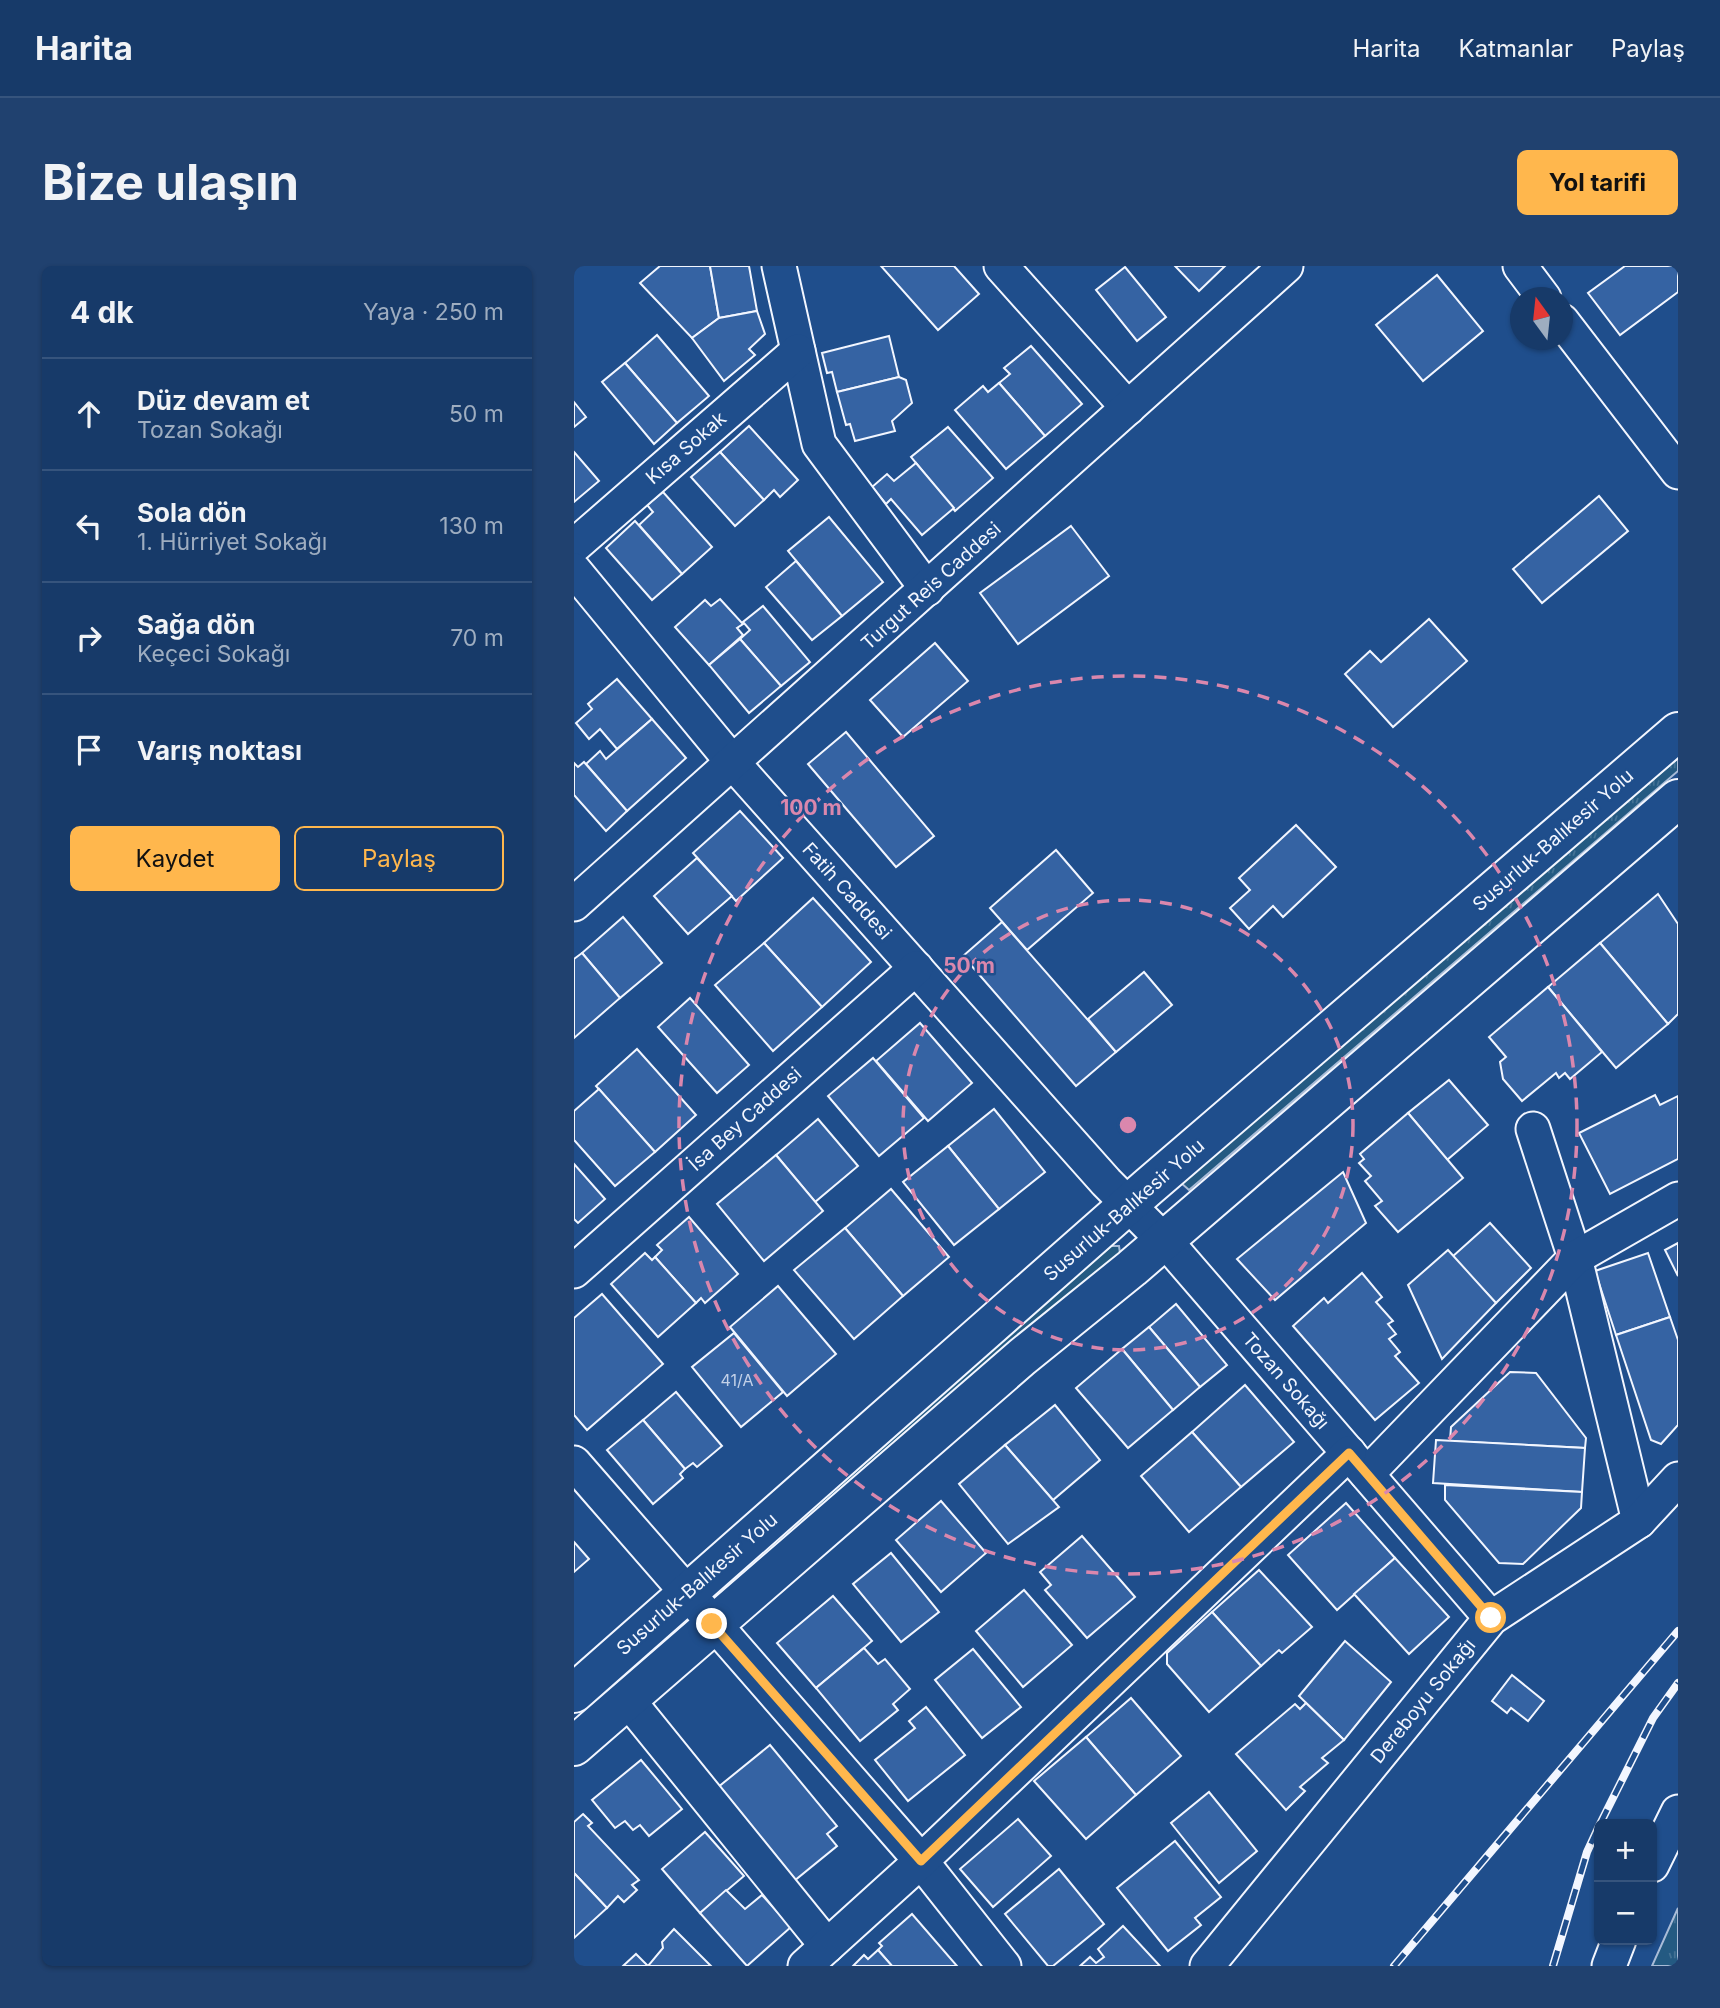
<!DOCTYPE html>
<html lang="tr">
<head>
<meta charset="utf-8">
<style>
  body { margin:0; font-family:Inter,sans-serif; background:#20416f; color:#f1f3f6 }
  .controls { position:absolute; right:21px; bottom:21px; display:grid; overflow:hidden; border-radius:10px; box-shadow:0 2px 5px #0004 }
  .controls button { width:63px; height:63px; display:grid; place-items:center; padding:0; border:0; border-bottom:2px solid #36547d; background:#173a69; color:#f1f3f6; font:35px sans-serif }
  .compass { position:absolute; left:936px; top:21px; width:63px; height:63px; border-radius:50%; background:#173a69; box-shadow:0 2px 5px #0004; rotate:345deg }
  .stop { position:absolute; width:21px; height:21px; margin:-16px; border:5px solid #ffb74d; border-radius:50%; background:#fff }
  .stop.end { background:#ffb74d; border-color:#fff; box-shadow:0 2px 7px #0008 }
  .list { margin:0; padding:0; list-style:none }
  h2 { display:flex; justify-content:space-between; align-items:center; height:91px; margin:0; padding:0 28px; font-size:30px }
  h2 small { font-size:23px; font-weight:400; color:#9eadc0 }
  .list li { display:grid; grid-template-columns:46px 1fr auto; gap:21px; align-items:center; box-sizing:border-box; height:112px; padding:0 28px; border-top:2px solid #36547d }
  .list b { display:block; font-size:26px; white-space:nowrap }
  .list p { margin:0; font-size:23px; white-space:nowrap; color:#9eadc0 }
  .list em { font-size:23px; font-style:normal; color:#9eadc0 }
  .actions { display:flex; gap:14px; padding:21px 28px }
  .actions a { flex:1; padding:16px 0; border:2px solid #ffb74d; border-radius:10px; text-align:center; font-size:24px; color:#ffb74d }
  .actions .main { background:#ffb74d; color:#111 }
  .icon { flex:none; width:38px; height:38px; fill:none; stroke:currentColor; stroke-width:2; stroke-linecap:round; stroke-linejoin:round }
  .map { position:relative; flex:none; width:1104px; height:1700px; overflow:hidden; border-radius:10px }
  header { display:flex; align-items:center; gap:42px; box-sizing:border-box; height:98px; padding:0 35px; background:#173a69; border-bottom:2px solid #36547d }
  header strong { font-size:33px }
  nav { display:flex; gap:38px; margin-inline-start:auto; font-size:24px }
  .intro { display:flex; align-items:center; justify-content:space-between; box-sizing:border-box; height:168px; padding:0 42px }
  h1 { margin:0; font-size:49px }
  .button { padding:18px 32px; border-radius:10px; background:#ffb74d; color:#111; font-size:24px; font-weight:700 }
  main { display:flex; gap:42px; padding:0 42px }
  aside { flex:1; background:#173a69; border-radius:10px; box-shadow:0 2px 5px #0004 }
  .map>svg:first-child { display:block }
  .grass { fill:url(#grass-tufts); stroke:#a8bbd7; stroke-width:2 }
  .building { fill:#3563a3; stroke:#f2f6ff; stroke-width:2 }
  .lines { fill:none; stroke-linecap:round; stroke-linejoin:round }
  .minor-casing { stroke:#f2f6ff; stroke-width:37 }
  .highway-casing { stroke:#f2f6ff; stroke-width:42 }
  .minor { stroke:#1f4e8c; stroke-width:33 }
  .highway { stroke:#1f4e8c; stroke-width:38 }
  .rail-casing { stroke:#f2f6ff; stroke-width:8 }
  .rail { stroke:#1f4e8c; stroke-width:5; stroke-dasharray:16; stroke-linecap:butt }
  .route { stroke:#ffb74d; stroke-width:9 }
  .ring { fill:none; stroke:#da87ad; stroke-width:3.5; stroke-dasharray:12 9 }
  .labels { text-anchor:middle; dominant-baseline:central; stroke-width:5; stroke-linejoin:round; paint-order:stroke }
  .number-label { font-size:16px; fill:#c3d1e8 }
  .street-label { font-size:19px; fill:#f2f6ff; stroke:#1f4e8c }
  .centre { fill:#da87ad; stroke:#1f4e8c; stroke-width:3.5 }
  .ring-label { font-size:21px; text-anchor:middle; font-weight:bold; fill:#da87ad; stroke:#1f4e8c; stroke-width:5; stroke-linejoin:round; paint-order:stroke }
</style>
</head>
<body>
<header>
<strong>Harita</strong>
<nav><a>Harita</a><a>Katmanlar</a><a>Paylaş</a></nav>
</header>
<div class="intro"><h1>Bize ulaşın</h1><a class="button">Yol tarifi</a></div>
<main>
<aside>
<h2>4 dk<small>Yaya · 250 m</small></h2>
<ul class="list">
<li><svg class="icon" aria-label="ahead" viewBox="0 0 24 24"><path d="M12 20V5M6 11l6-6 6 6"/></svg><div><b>Düz devam et</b><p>Tozan Sokağı</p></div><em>50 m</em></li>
<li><svg class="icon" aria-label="left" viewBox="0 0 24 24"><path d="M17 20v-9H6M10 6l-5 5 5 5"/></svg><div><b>Sola dön</b><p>1. Hürriyet Sokağı</p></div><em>130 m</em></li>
<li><svg class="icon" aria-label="right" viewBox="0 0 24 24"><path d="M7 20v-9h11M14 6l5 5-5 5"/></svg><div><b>Sağa dön</b><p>Keçeci Sokağı</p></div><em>70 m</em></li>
<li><svg class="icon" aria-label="arrive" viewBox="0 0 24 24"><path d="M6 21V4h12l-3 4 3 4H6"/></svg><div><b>Varış noktası</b></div></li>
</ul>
<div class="actions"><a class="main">Kaydet</a><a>Paylaş</a></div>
</aside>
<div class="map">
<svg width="1104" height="1700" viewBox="0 0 1104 1700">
  <defs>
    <pattern id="grass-tufts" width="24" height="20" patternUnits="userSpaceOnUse" patternTransform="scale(1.75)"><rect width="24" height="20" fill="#245a82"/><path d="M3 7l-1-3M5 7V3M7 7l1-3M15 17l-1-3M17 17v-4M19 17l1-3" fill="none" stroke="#447295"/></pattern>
  </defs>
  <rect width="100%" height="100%" fill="#1f4e8c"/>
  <g class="grass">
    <path d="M1104 492V505L615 924 606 916Z"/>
    <path d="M537 980H545L546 987 163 1320 142 1324Z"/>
    <path d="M1104 1642V1700H1078Z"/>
  </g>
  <g class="building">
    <path d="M86 0H136L145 52 118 72 66 17Z"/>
    <path d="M136 0H175L183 45 145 52Z"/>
    <path d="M307 0H380L405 28 364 64Z"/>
    <path d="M601 0H651L625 25Z"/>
    <path d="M1051 0H1104V26L1046 69 1014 27Z"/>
    <path d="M551 1 592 51 563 75 522 24Z"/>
    <path d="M863 9 909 65 849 115 802 59Z"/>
    <path d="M183 45 191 68 175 83 181 89 150 115 118 72 145 52Z"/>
    <path d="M83 69 135 130 103 157 51 97Z"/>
    <path d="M315 70 325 111 263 126 258 106 253 107 248 87Z"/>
    <path d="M457 80 508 138 471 170 425 117 436 108 430 102Z"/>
    <path d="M51 97 103 157 80 178 28 116Z"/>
    <path d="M325 111 332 114 338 137 318 155 321 165 281 175 276 158 272 159 263 126Z"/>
    <path d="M425 117 471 170 432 203 381 144 409 120 414 126Z"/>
    <path d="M0 136 12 151 0 161Z"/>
    <path d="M175 160 224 214 206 231 200 224 190 234 146 186Z"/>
    <path d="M374 161 419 212 381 245 337 191Z"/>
    <path d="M0 186 25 215 0 236Z"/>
    <path d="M146 186 190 234 161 260 117 211Z"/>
    <path d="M342 197 380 242 348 269 317 233 312 238 298 221 313 208 320 215Z"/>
    <path d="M89 226 138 281 108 308 65 259 79 246 73 239Z"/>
    <path d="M1025 230 1054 265 968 337 939 303Z"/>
    <path d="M255 251 309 316 268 350 214 285Z"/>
    <path d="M61 255 108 308 78 334 32 282Z"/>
    <path d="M497 260 535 310 444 378 406 327Z"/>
    <path d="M222 295 268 350 238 374 192 321Z"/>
    <path d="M146 333 169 358 163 362 169 369 135 399 101 361 131 334 137 340Z"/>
    <path d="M189 340 236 396 207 420 166 373 176 364 169 356Z"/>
    <path d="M855 353 893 395 819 461 771 408 796 385 807 396Z"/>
    <path d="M166 373 207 420 175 447 135 399Z"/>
    <path d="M361 377 394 415 329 471 296 434Z"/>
    <path d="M43 413 78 453 43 483 26 463 15 473 2 457 18 443 14 438Z"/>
    <path d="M78 453 112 492 53 545 12 498 26 485 32 493Z"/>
    <path d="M272 466 360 570 322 601 234 498Z"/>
    <path d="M10 496 53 545 32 565 0 529V497L4 501Z"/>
    <path d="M166 545 209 592 162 635 119 587Z"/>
    <path d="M722 559 762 601 709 651 699 640 675 663 656 642 676 624 665 612Z"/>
    <path d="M482 584 519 627 453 684 416 642Z"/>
    <path d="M123 592 158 630 114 668 80 630Z"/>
    <path d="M1084 628 1104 658V748L1094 758 1026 677Z"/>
    <path d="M239 632 297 696 248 741 190 677Z"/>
    <path d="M49 651 88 697 46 732 8 687Z"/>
    <path d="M428 656 542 786 502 820 389 690Z"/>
    <path d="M190 677 248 741 199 785 141 719Z"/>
    <path d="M1026 677 1094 758 1042 802 974 721Z"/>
    <path d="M8 687 46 732 0 772V693Z"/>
    <path d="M570 706 598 739 542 786 514 753Z"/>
    <path d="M974 721 1028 786 996 813 991 807 985 812 982 807 948 835 929 813 926 796 932 791 915 771Z"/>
    <path d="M116 732 175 799 143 827 84 761Z"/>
    <path d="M346 757 398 817 354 855 302 795Z"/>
    <path d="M63 783 122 849 81 886 22 820Z"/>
    <path d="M299 792 350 852 305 890 254 830Z"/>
    <path d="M875 814 914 859 873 894 834 847Z"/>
    <path d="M25 823 81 886 41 920 0 874V845Z"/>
    <path d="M1081 829 1086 839 1104 830V893L1036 928 1005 867Z"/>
    <path d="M420 843 471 906 425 943 374 880Z"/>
    <path d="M834 847 889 912 824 966 801 940 808 935 791 915 797 910 785 897 790 893 786 888Z"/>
    <path d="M244 853 284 900 241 936 202 889Z"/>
    <path d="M374 880 425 943 380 979 329 916Z"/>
    <path d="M202 889 249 945 190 995 143 938Z"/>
    <path d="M0 898 31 933 4 957 0 953Z"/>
    <path d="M769 906 792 957 701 1034 663 993Z"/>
    <path d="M317 923 375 991 329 1030 271 962Z"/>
    <path d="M115 951 164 1008 131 1037 127 1032 122 1037 81 991 88 984 83 979Z"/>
    <path d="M916 957 957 1002 922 1037 878 991Z"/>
    <path d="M271 962 329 1030 280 1073 220 1004Z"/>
    <path d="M1104 977V1010L1091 984Z"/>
    <path d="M874 984 922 1037 868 1093 834 1019Z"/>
    <path d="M71 987 78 994 81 991 122 1037 84 1071 37 1018Z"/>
    <path d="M1074 987 1096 1051 1042 1069 1021 1005Z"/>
    <path d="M788 1007 808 1031 802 1036 819 1055 814 1058 822 1068 815 1073 826 1086 821 1090 845 1117 801 1154 719 1060 750 1032 754 1037Z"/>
    <path d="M204 1020 262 1088 213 1130 156 1061Z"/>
    <path d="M28 1028 89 1098 13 1164 0 1149V1052Z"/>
    <path d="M602 1038 653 1099 626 1121 575 1061Z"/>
    <path d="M1096 1051 1104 1074V1159L1087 1178 1077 1174 1042 1069Z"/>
    <path d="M575 1061 626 1121 599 1144 548 1083Z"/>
    <path d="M160 1067 209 1126 167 1161 118 1101Z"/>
    <path d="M548 1083 599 1144 554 1182 502 1122Z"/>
    <path d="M936 1106 962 1107 1012 1172 1011 1182 876 1175 877 1161Z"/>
    <path d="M671 1119 720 1176 667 1221 618 1166Z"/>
    <path d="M102 1126 148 1180 123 1201 119 1197 111 1203 69 1154Z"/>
    <path d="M481 1139 526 1194 479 1234 431 1179Z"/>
    <path d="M69 1154 111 1203 106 1208 109 1212 79 1238 33 1184Z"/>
    <path d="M618 1166 667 1221 615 1266 567 1210Z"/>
    <path d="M862 1174 1011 1182 1008 1226 859 1217Z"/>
    <path d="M431 1179 485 1241 434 1278 385 1218Z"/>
    <path d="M871 1219 1008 1226 1007 1242 949 1298 925 1297 871 1234Z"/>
    <path d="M367 1235 412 1287 367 1326 322 1274Z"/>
    <path d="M772 1237 821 1292 763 1344 714 1289Z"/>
    <path d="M508 1270 561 1331 513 1372 471 1324 477 1319 466 1306Z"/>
    <path d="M0 1276 15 1293 0 1306Z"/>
    <path d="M317 1287 365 1346 327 1376 279 1318Z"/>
    <path d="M821 1292 875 1351 835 1388 780 1328Z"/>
    <path d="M685 1304 738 1361 708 1387 705 1384 687 1400 638 1346Z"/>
    <path d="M450 1324 498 1379 449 1421 402 1365Z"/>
    <path d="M259 1330 298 1375 242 1422 203 1377Z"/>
    <path d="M638 1346 687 1400 635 1446 593 1398V1387Z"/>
    <path d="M771 1375 817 1416 770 1474 725 1430Z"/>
    <path d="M290 1382 304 1398 311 1393 336 1423 319 1438 324 1444 286 1475 242 1422Z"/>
    <path d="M399 1383 447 1441 408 1472 361 1414Z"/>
    <path d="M938 1409 970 1435 954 1455 937 1442 933 1447 918 1435Z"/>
    <path d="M557 1432 607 1490 562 1529 512 1471Z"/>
    <path d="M732 1437 770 1474 748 1492 754 1497 726 1521 731 1525 712 1544 662 1488 721 1438 726 1443Z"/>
    <path d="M352 1441 391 1489 334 1535 301 1494 341 1462 335 1455Z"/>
    <path d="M512 1471 562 1529 512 1573 460 1515Z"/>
    <path d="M196 1479 263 1560 253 1568 263 1580 220 1615 143 1522Z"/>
    <path d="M67 1494 108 1543 75 1570 66 1559 59 1564 51 1555 41 1562 18 1534Z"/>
    <path d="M635 1526 683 1585 645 1617 597 1557Z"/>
    <path d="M9 1548 18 1557 14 1560 65 1614 58 1619 63 1624 50 1636 44 1630 33 1642 0 1607V1556Z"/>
    <path d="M444 1553 477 1590 419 1641 386 1603Z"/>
    <path d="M131 1566 170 1610 126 1647 88 1603Z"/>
    <path d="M601 1575 647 1631 621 1652 627 1659 594 1685 543 1622Z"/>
    <path d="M485 1603 530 1658 479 1700H474L431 1648Z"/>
    <path d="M0 1607 33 1642 0 1672Z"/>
    <path d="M152 1624 171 1643 188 1629 217 1661 173 1700 126 1647Z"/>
    <path d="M338 1648 383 1700H318L304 1684 308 1680 305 1677Z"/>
    <path d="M549 1660 586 1700H506L516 1691 522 1697 530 1691 524 1683Z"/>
    <path d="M100 1663 137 1700H74L89 1682 88 1676Z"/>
    <path d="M304 1684 318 1700H279L290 1689 294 1693Z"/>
    <path d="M62 1688 74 1700H49Z"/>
  </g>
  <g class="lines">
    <g class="minor-casing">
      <g id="minor">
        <path d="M205 0 245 178 353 323"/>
        <path d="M427 0 554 142"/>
        <path d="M946 0 970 32"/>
        <path d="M988 55 1104 206"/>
        <path d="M0 280 224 85"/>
        <path d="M0 304 160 498 532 916 601 986 917 1352"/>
        <path d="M0 638 712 0"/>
        <path d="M959 863 1001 992 1065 1255"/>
        <path d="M0 1005 342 702"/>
        <path d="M0 1197 347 1595 430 1700"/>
        <path d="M793 1208 1001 992 1104 933"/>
        <path d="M53 1433 253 1680"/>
        <path d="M1078 1599 1104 1546"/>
        <path d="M231 1700 347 1595 775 1187"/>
        <path d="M633 1700 917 1352 1065 1255 1104 1213"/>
        <path d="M1035 1700 1045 1674"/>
      </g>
    </g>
    <g class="highway-casing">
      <g id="highway">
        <path d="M0 1427 573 922 1104 466"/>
        <path d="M0 1480 448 1091 558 1002 1104 533"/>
      </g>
    </g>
    <use href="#minor" class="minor"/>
    <use href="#highway" class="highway"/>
    <g class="rail-casing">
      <g id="rail">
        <path d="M1026 1558 1079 1452 1104 1417"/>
        <path d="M820 1700 1104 1365"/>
        <path d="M979 1700 1013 1586 1025 1560"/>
      </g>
    </g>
    <use href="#rail" class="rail"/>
  </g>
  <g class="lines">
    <path class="route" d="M138 1358 347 1595 775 1187 917 1352"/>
  </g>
  <g class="ring">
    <circle cx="554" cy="859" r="225"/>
    <circle cx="554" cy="859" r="449"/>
  </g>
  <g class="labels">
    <g class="number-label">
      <text x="163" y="1114">41/A</text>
    </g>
    <g class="street-label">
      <text transform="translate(112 182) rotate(-41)">Kısa Sokak</text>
      <text transform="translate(357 320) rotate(-42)">Turgut Reis Caddesi</text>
      <text transform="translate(979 574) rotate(-41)">Susurluk-Balıkesir Yolu</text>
      <text transform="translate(273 625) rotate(48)">Fatih Caddesi</text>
      <text transform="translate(171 853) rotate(-42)">İsa Bey Caddesi</text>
      <text transform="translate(550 944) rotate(-41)">Susurluk-Balıkesir Yolu</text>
      <text transform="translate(712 1115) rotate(49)">Tozan Sokağı</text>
      <text transform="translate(123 1318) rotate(-41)">Susurluk-Balıkesir Yolu</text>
      <text transform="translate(849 1435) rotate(-51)">Dereboyu Sokağı</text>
    </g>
  </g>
  <circle cx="554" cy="859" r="10" class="centre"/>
  <g class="ring-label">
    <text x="237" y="549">100 m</text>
    <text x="395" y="707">50 m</text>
  </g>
</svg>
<div class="controls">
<button>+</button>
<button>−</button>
</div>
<svg class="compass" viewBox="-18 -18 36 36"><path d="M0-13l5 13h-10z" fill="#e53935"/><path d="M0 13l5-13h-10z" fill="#9eadc0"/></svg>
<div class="stop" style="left:917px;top:1352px"></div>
<div class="stop end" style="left:138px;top:1358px"></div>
</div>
</main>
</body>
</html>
